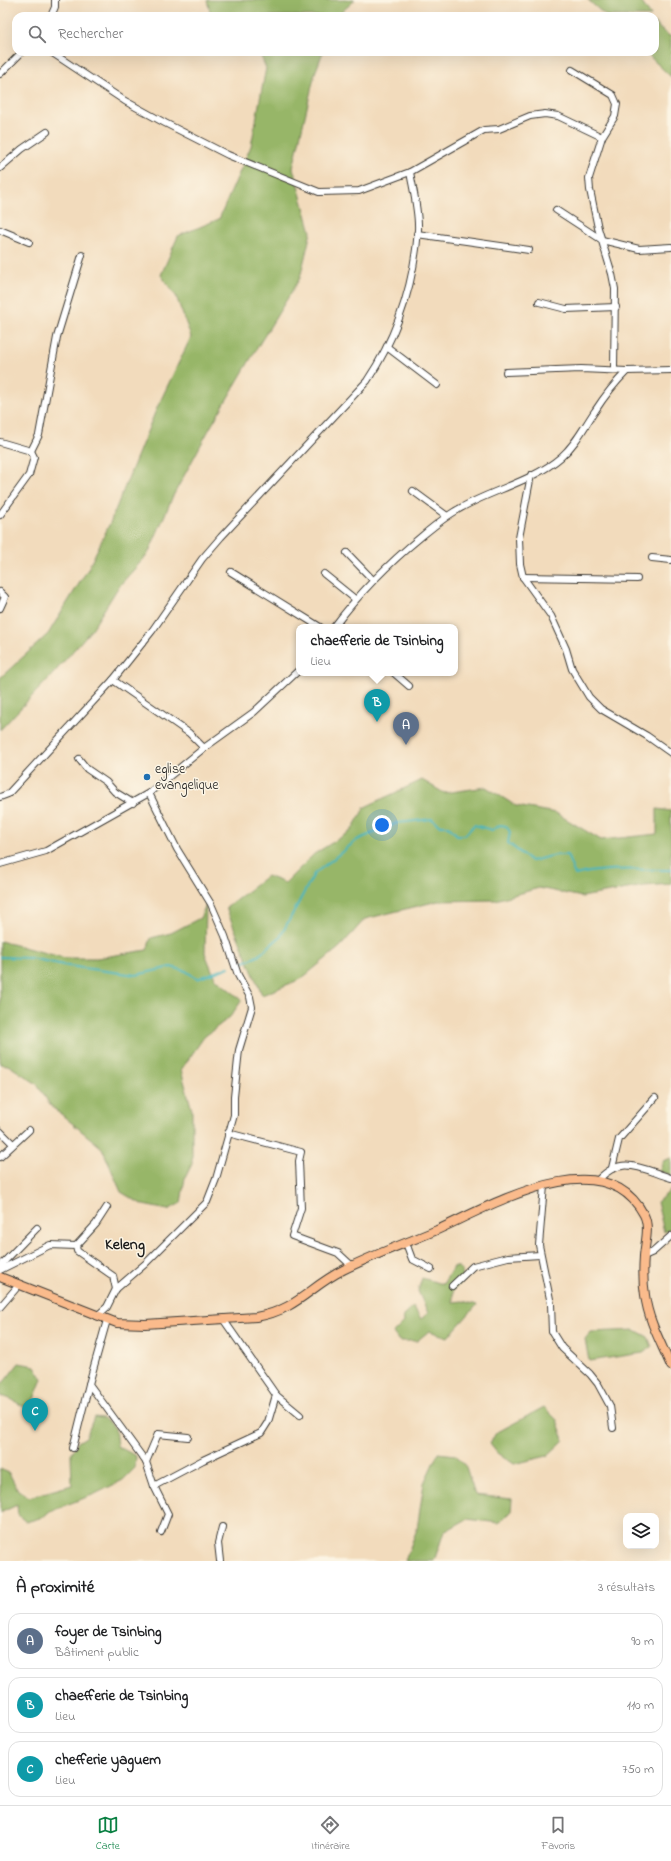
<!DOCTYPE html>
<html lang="fr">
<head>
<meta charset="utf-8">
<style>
  body { margin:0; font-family:"Indie Flower",sans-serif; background:#f6f6f6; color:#202124 }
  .controls { position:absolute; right:12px; bottom:12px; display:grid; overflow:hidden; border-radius:8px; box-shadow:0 4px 16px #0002 }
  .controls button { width:36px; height:36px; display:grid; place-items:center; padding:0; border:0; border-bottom:1px solid #e0e0e0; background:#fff; color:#202124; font:20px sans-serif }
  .you { position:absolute; left:382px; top:825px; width:14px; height:14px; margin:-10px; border:3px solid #fff; border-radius:50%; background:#1a73e8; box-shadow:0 0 0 6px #1a73e833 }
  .badge { display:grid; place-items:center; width:26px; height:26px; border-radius:50%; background:#0b8043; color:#fff; font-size:13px; font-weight:700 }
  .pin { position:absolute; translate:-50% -33px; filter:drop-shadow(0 1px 2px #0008) }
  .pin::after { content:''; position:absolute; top:21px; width:14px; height:12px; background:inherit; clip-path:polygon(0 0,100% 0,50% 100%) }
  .popup { position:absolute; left:296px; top:624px; width:162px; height:52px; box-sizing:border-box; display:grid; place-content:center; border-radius:8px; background:#fff; filter:drop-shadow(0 1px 3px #0005); font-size:13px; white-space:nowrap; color:#757577 }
  .popup b { font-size:15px; color:#202124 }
  .popup::after { content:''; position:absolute; left:50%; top:100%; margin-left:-8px; border:8px solid transparent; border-top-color:#fff }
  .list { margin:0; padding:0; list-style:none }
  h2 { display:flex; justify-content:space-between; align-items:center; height:52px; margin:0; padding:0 16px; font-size:17px }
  h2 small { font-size:13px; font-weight:400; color:#757577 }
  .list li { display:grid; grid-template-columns:26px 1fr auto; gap:12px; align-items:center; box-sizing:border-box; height:56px; margin:0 8px 8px; padding:0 8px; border:1px solid #e0e0e0; border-radius:12px }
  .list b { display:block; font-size:15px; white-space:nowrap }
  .list p { margin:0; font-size:13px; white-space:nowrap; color:#757577 }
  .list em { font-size:13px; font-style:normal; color:#757577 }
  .icon { flex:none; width:22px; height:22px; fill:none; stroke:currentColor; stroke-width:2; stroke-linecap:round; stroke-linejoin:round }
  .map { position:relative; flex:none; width:671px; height:1561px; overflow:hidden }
  .search { position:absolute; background:#fff; box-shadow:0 4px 16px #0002; left:12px; right:12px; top:12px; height:44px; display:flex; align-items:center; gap:10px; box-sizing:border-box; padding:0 14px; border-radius:12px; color:#757577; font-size:15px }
  .sheet { height:244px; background:#fff }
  nav { display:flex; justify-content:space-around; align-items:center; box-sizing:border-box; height:56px; border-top:1px solid #e0e0e0; background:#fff; font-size:11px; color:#757577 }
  nav a { display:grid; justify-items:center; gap:2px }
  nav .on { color:#0b8043 }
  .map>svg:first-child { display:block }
  .forest { fill:#97b668; stroke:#5a6942 }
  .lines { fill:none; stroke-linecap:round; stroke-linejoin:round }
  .stream { stroke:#47b6bf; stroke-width:2 }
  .minor-casing { stroke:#3c3934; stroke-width:8 }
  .major-casing { stroke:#3c3934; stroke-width:10 }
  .minor { stroke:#fff; stroke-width:6 }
  .major { stroke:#fabb8c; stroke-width:8 }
  .poi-dot { fill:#1f6fb2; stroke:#fcf5e5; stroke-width:1.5 }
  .labels { text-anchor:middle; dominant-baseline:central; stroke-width:3; stroke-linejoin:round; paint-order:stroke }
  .poi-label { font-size:14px; fill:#1c1c1c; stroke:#fcf5e5; text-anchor:start }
  .quarter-label { font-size:16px; font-weight:bold; fill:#1c1c1c; stroke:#fcf5e5 }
</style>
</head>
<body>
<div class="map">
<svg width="671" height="1561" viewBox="0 0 671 1561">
  <rect width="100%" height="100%" fill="#fcf5e5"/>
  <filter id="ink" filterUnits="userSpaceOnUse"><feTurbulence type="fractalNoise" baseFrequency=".025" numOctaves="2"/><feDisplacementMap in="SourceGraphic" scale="8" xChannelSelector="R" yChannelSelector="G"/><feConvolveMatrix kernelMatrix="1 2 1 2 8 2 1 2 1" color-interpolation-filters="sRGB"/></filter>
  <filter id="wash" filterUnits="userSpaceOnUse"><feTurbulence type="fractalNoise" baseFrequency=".012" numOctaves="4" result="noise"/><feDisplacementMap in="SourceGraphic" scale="16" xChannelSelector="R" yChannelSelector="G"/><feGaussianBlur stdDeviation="0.9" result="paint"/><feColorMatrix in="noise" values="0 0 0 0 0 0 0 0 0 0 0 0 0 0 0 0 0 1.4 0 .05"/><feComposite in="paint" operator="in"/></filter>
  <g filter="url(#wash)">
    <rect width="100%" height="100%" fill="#f2dbbc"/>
    <g class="forest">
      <path d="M207 0H355L337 16H211Z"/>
      <path d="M588 0H640L651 16H606Z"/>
      <path d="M655 22 660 29 671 37V77L645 52H655Z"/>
      <path d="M259 52H323L315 73 293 168 311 232 300 278 260 343 210 428 173 496 148 554 119 586 92 629 53 674 0 730V678L48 634 88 569 110 523 156 410 191 337 176 296 161 275 178 236 219 219 251 146 266 68Z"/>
      <path d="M422 780 444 793 486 787 516 806 556 813 601 840 657 834V809L671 811V884L644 886 582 897 539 888 495 900 438 901 365 919 340 947 301 979 262 995 226 908 267 876 285 883 314 854 351 831 365 807Z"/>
      <path d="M206 905 205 953 215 978 242 1000 230 1017 204 1037 181 1070 192 1110V1164L185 1178 181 1203 168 1210 143 1205 121 1192 102 1148 50 1105 37 1084 8 1065 0 1064V941L65 958H97L147 950 151 938 171 933 200 918Z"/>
      <path d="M671 1158V1175L659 1171 663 1161Z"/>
      <path d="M671 1190V1229L664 1232 657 1202Z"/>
      <path d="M453 1267H459L462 1271 463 1280 453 1291V1302L463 1301 477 1305 448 1337 429 1331 417 1341H399L393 1333 404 1322 403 1316 413 1307 421 1319 428 1313 418 1291 422 1278 443 1284Z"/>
      <path d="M635 1330 648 1337 652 1347 643 1353 589 1361 585 1339 591 1332Z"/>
      <path d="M19 1363 35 1366 42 1379 34 1399 24 1407 11 1399 0 1396V1383H3Z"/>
      <path d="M544 1407 557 1420 564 1440 547 1456 514 1464 498 1453 490 1443 496 1433Z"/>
      <path d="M94 1417 103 1418 115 1428 117 1446 136 1456 135 1468 123 1480 95 1494 50 1511 43 1517 26 1522 18 1515 17 1505 0 1513V1469L9 1473 18 1490 29 1497 72 1485 71 1454 78 1442 86 1437Z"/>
      <path d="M438 1453 456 1455 466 1467 475 1495 512 1499 511 1511 499 1523 467 1519 444 1532 434 1561H405L417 1529 424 1483Z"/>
    </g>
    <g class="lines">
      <g class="stream">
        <path d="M0 957 31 958 68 966 136 975 171 967 186 971 197 979 229 967"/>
        <path d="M242 963 258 956 280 937 314 874 357 840 397 823 432 819 440 826H448L457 835H465L474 825 492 830 500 825 506 826 510 832 508 843 531 861 556 855H567L575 875C606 867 640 870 671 870"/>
      </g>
    </g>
  </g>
  <g filter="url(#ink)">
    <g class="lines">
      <g class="minor-casing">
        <g id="minor">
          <path d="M51 16 55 7V0"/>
          <path d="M51 52 125 101 165 123 228 155 319 192 359 191 410 172"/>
          <path d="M572 70 613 95 617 104 615 116 602 137"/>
          <path d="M0 74 22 52"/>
          <path d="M0 168 22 149 47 132"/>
          <path d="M556 210 602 240 639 249 671 247"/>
          <path d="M0 230 29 242"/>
          <path d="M417 234 529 250"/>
          <path d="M539 302 566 309 616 307"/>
          <path d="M387 347 437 385"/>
          <path d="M506 372 581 369 627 371"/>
          <path d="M0 442 31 451 34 457 29 475 0 515"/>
          <path d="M31 451 39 435 57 337 82 255"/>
          <path d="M531 475 519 538 520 564 523 577 551 616 566 649 572 669 589 697 601 709 647 736 671 753"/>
          <path d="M413 491 447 516"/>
          <path d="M347 553 373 580"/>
          <path d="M652 558 671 560"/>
          <path d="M231 572 320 627"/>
          <path d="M324 574 355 599"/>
          <path d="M523 577 637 579"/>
          <path d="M0 592 5 597 0 608"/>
          <path d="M334 627C360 592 389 563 422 536 434 526 446 516 459 509 491 490 532 482 561 457 576 444 584 427 595 411 604 397 615 383 627 371L671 370"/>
          <path d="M394 673 409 686"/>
          <path d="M204 748 189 733 113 680 152 631 202 559 221 537 367 381C397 336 414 283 418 230 419 213 413 189 410 172L484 130 499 129 530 116 545 114 558 116 602 137 589 178 590 190 598 228 612 274 615 289 614 369"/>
          <path d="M79 759 87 769 106 782 115 792 133 803"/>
          <path d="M0 797 8 794 113 680"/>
          <path d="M0 864 46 851 149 793 204 748 254 712 299 670"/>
          <path d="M0 1131 13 1144"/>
          <path d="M228 1133 301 1152 299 1161 301 1208 292 1236 338 1253 352 1266"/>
          <path d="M0 1157 29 1130"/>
          <path d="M612 1168 619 1139 655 1098"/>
          <path d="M598 1180C622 1154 642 1169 671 1178"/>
          <path d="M544 1186 539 1245 551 1304 552 1332 562 1348 590 1374 598 1384 610 1406 613 1428"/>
          <path d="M107 1207 96 1224 76 1246 77 1251 113 1276 116 1289"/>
          <path d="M406 1243 412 1259 431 1269"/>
          <path d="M644 1256 653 1252 671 1236"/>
          <path d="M0 1266 37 1228"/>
          <path d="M0 1270 50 1245 76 1246"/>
          <path d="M452 1286 473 1266 508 1257 540 1255"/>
          <path d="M0 1307 19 1285"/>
          <path d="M97 1316 107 1307 116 1289 145 1264 207 1202 216 1179 234 1115V1097L239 1050 252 1007 250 997 238 975 225 936 211 904 177 849 149 793"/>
          <path d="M223 1319 276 1395 300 1415"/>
          <path d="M107 1320 89 1384 146 1462 154 1486"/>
          <path d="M73 1448 89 1384"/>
          <path d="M146 1462 158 1434 188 1437"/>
          <path d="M161 1532 168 1514 154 1486 203 1460 261 1433 268 1422 276 1395"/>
          <path d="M220 1561 218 1543 222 1527"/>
        </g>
      </g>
      <g class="major-casing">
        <path id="major" d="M0 1277 117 1323 145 1324 256 1317C297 1310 309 1287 343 1270 373 1255 406 1243 437 1230 490 1206 604 1139 644 1215 650 1227 645 1243 644 1256 643 1269 643 1283 645 1295 648 1320 661 1343 671 1366"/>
      </g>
      <use href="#minor" class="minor"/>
      <use href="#major" class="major"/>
    </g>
  </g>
  <circle class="poi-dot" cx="147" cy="777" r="4"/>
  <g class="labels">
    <g class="poi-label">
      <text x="155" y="769">eglise<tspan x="155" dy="16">evangelique</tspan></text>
    </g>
    <g class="quarter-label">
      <text x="125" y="1245">Keleng</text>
    </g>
  </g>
</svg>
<div class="controls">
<button><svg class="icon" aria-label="layers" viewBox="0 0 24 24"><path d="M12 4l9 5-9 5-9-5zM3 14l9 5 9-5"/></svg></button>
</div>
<div class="you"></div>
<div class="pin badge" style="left:406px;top:745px;background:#5c6f8a">A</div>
<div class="pin badge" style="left:377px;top:722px;background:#0f9aa8">B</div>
<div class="popup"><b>chaefferie de Tsinbing</b>Lieu</div>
<div class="pin badge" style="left:35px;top:1431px;background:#0f9aa8">C</div>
<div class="search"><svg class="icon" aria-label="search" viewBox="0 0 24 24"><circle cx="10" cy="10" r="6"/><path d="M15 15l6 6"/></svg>Rechercher</div>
</div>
<section class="sheet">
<h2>À proximité<small>3 résultats</small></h2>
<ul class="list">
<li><span class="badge" style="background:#5c6f8a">A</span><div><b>foyer de Tsinbing</b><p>Bâtiment public</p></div><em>90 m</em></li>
<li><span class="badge" style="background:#0f9aa8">B</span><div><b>chaefferie de Tsinbing</b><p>Lieu</p></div><em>110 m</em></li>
<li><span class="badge" style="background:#0f9aa8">C</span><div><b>chefferie yaguem</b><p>Lieu</p></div><em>750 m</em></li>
</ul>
</section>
<nav>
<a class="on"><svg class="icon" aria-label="map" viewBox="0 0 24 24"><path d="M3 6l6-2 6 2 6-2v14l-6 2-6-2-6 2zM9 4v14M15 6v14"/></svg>Carte</a>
<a><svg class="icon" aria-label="directions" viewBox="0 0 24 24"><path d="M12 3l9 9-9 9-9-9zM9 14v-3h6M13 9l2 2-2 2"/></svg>Itinéraire</a>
<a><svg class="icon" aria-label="saved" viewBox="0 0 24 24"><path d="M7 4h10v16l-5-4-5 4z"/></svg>Favoris</a>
</nav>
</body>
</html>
